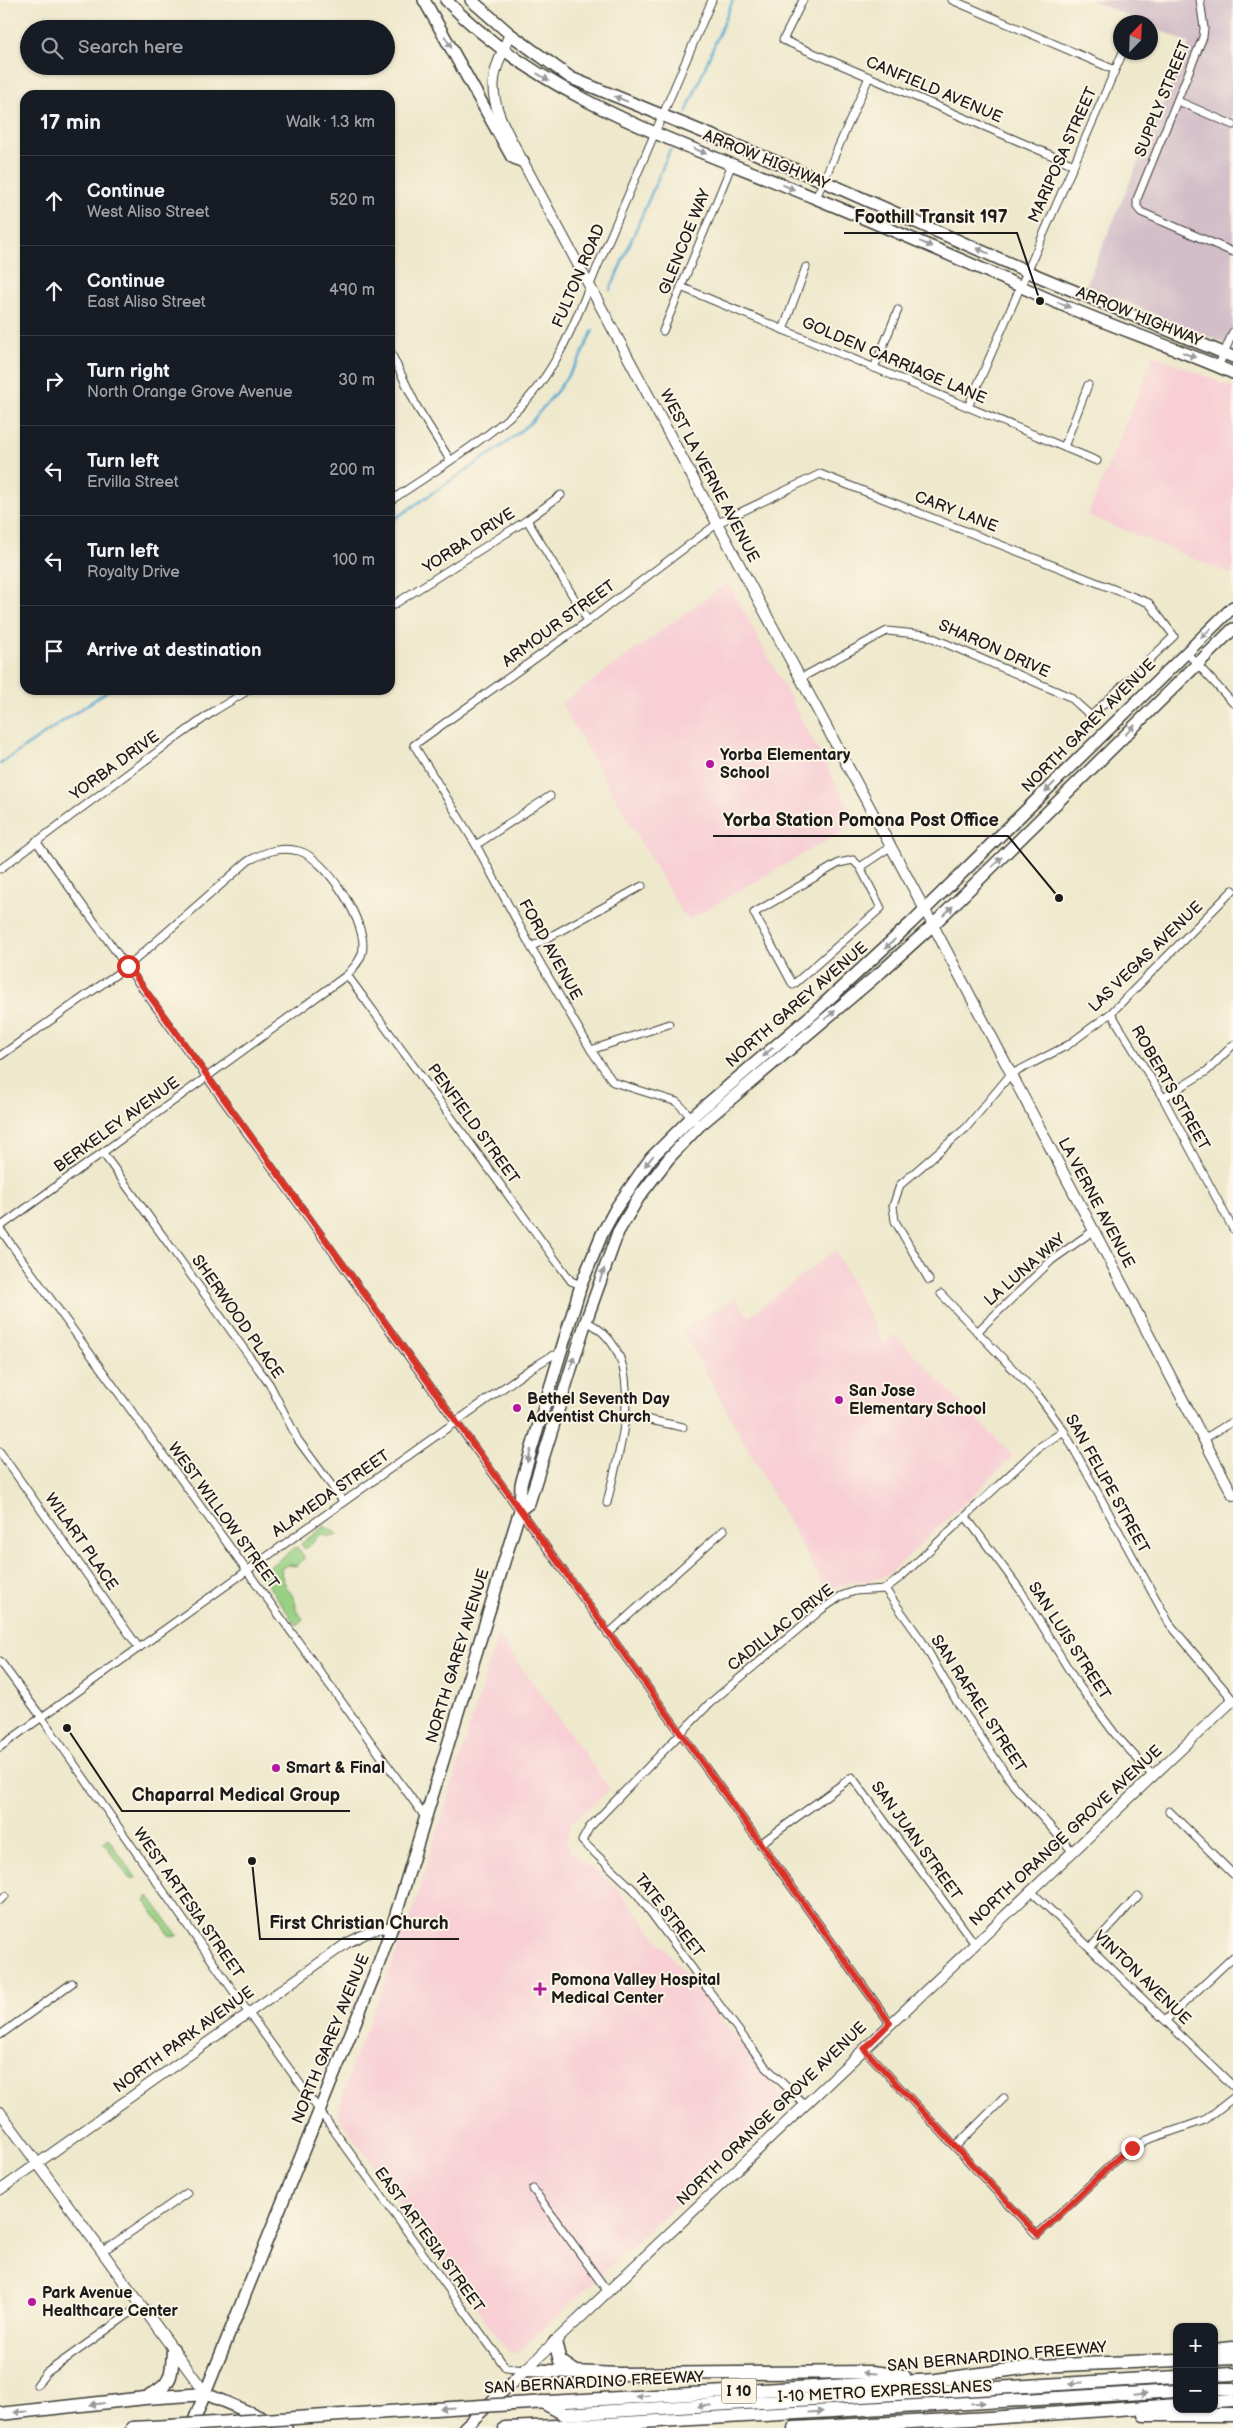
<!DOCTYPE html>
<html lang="en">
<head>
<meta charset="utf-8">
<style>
  body { margin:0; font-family:"Balsamiq Sans",sans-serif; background:#20242c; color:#f1f3f6 }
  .controls { position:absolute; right:15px; bottom:15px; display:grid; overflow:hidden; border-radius:10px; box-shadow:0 1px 4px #0004 }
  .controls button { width:45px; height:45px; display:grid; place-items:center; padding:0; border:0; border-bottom:1px solid #363941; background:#171b24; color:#f1f3f6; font:25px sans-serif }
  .compass { position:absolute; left:1113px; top:15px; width:45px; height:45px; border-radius:50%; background:#171b24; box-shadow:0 1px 4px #0004; rotate:23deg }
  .stop { position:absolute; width:15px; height:15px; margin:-11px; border:4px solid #d93025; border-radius:50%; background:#fff }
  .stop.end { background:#d93025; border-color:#fff; box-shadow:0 1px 5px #0008 }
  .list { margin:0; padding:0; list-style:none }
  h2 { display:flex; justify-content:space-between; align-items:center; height:65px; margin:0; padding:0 20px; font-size:21px }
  h2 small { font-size:16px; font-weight:400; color:#9ea1a6 }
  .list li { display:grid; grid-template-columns:32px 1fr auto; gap:15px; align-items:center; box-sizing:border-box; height:90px; padding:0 20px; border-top:1px solid #363941 }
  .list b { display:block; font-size:19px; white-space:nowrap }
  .list p { margin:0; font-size:16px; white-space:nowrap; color:#9ea1a6 }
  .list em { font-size:16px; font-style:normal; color:#9ea1a6 }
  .icon { flex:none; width:28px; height:28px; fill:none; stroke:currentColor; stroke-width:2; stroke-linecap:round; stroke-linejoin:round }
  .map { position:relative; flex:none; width:1233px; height:2428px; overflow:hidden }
  .search { position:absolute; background:#171b24; box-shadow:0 1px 4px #0004; left:20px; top:20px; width:375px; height:55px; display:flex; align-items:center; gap:12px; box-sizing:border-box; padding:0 18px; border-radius:28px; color:#9ea1a6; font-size:19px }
  .panel { position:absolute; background:#171b24; box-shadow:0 1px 4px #0004; left:20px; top:90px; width:375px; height:605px; border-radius:15px }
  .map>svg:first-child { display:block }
  .built { fill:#f7cfd5 }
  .industrial { fill:#d2bdc8 }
  .green { fill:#99d184; stroke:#5a7650 }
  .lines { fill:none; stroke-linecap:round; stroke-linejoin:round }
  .stream { stroke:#53a8cf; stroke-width:2.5 }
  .minor-casing { stroke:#3c3b36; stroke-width:9 }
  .tertiary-casing { stroke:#3c3b36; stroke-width:11 }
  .secondary-casing { stroke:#3c3b36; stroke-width:12 }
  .primary-casing { stroke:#3c3b36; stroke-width:14 }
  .motorway-casing { stroke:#3c3b36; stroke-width:15 }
  .minor { stroke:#fff; stroke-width:7 }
  .tertiary { stroke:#fff; stroke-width:9 }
  .secondary { stroke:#fff; stroke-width:10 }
  .primary { stroke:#fff; stroke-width:11 }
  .motorway { stroke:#fff; stroke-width:12 }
  .motorway-bridge-casing { stroke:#3c3b36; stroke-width:15; stroke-linecap:butt }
  .motorway-bridge { stroke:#fff; stroke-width:12 }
  .oneway { fill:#999 }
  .route { stroke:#d93025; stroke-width:6 }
  .poi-dot { fill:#b5179e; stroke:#fcf5e5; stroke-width:2 }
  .labels { text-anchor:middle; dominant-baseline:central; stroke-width:4; stroke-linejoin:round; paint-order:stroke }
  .shield { fill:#fcf5e5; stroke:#5f5d58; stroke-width:1 }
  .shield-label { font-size:15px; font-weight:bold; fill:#1c1c1c }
  .street-label { font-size:16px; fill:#1c1c1c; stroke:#fcf5e5 }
  .poi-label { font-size:16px; font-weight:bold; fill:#1c1c1c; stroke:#fcf5e5; text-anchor:start }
  .leader { fill:none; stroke:#1c1c1c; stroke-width:2 }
  .callout-dot { fill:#1c1c1c; stroke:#fcf5e5; stroke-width:2 }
  .callout-label { font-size:18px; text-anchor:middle; font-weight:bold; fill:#1c1c1c; stroke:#fcf5e5; stroke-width:4; stroke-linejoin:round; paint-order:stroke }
</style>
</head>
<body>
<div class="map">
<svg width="1233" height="2428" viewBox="0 0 1233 2428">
  <rect width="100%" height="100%" fill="#fcf5e5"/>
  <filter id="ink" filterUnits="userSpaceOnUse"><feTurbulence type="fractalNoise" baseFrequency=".02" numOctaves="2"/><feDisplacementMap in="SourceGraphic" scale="10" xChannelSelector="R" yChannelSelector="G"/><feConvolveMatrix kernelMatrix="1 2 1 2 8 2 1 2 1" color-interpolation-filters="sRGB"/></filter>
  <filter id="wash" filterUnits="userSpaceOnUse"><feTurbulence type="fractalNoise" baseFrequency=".0096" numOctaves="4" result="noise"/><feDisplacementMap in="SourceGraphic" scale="20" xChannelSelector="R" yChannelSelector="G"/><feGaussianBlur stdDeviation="1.12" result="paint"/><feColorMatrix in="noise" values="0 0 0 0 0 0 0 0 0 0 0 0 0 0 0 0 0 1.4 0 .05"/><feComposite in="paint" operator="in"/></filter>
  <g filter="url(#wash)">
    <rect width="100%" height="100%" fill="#eee8cc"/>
    <g class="built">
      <path d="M1154 355 1233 388V575L1088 515Z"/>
      <path d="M728 582 857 823 690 919 683 915 561 704Z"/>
      <path d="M835 1250 884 1344 894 1334 1013 1456 893 1571 880 1578 842 1585 828 1593 682 1330 735 1298 749 1317Z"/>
      <path d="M498 1635 610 1789 571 1823 566 1839 570 1852 616 1887 787 2101 516 2354 508 2351 337 2115 352 2065 412 1913Z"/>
    </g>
    <path class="industrial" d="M1090 0H1233V347L1086 285 1189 43 1151 26 1150 22H1143Z"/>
    <g class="green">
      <path d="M324 1526 339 1535 330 1537 321 1534 305 1549 301 1544Z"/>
      <path d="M297 1547 305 1558 296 1566 289 1565 281 1568C281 1588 297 1593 296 1610L303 1619 296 1625 260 1573Z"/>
      <path d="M108 1838 136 1878H129L104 1843Z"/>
      <path d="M149 1896 178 1936H170L145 1901Z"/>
    </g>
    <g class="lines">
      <g class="stream">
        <path d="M686 113 733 0"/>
        <path d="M610 290 670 150"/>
        <path d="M390 522 505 444 531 422 557 391 579 360 593 330"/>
        <path d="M0 764 109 690"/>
      </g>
    </g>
  </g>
  <g filter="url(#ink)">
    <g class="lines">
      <g class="minor-casing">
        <g id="minor">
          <path d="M803 0 783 40 1074 165"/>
          <path d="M952 0 1115 70"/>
          <path d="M1200 0 1204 28 1203 37 1137 199V207L1141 212 1233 252"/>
          <path d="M1178 101 1233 125"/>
          <path d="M816 198 869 77"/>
          <path d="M681 287 1097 461"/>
          <path d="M783 330 806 267"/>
          <path d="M663 331 732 164"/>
          <path d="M390 351 417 407 450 460"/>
          <path d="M1218 367 1233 332"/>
          <path d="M874 368 898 310"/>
          <path d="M968 407 1123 52"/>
          <path d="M1064 447 1088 385"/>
          <path d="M390 501C430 474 479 444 515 412 556 374 576 320 596 270L712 0"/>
          <path d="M527 520 588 621"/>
          <path d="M390 607 527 520 561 495"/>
          <path d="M1186 652 1233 703"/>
          <path d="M36 841 890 2023"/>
          <path d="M476 845 550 796"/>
          <path d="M860 867 881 908 793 985 754 913 839 863 853 860 860 867 890 847"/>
          <path d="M0 869 150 757 214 711 249 690"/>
          <path d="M531 947 642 886"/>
          <path d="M347 975 571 1281 581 1285"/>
          <path d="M1111 1013 1163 1098 1233 1229"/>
          <path d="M591 1050 669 1024"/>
          <path d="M0 1056 128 966 248 861C265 852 280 846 299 851 326 858 370 926 362 953 360 962 353 968 347 975L0 1227"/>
          <path d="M1163 1098 1207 1071 1233 1045"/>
          <path d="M694 1120 677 1102 613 1082 591 1050 531 947 476 845 414 745 588 621 718 523 820 474 1149 603 1174 636 1091 716 1070 697 926 635 887 631 799 679"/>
          <path d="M103 1153 270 1385 298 1440 343 1501"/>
          <path d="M0 1229 425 1817"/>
          <path d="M929 1280 895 1221 893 1206 900 1185 966 1128 1010 1075 1068 1045 1111 1013 1233 890"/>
          <path d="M941 1294 1038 1395 1064 1431 1169 1623 1233 1700"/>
          <path d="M586 1321C653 1355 619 1448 607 1503"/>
          <path d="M977 1332 1052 1260 1093 1231"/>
          <path d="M626 1415 683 1427"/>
          <path d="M1204 1439 1233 1421"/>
          <path d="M0 1452 139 1648"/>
          <path d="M966 1517 1021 1591 1077 1683 1115 1734 1153 1776"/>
          <path d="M885 1589 922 1641 957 1702 1014 1786 1073 1852"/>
          <path d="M608 1634 724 1530"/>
          <path d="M0 1661 42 1718 248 2012 506 2368 525 2370"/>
          <path d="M0 1747 527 1371 553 1355 558 1356"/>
          <path d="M1169 1811 1233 1874"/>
          <path d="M760 1844 852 1777 975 1944"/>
          <path d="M1031 1891 1233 2086"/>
          <path d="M0 1900 5 1896"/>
          <path d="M1090 1948 1138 1896"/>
          <path d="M1166 2020 1233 1957"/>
          <path d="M0 2035 72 1983"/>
          <path d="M864 2049 1037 2235 1119 2157 1147 2140 1205 2120 1233 2098"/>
          <path d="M805 2105 765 2066 634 1890 582 1841 589 1828 710 1703 821 1610 841 1596 855 1591 885 1589 901 1577 1038 1448 1064 1431"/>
          <path d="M955 2147 1004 2098"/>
          <path d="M533 2189 608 2292"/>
          <path d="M103 2251 187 2193"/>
          <path d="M37 2385 46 2373 140 2306"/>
        </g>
      </g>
      <g class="tertiary-casing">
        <path id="tertiary" d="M0 2190 347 1943 375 1929 392 1927"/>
      </g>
      <g class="secondary-casing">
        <g id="secondary">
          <path d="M510 34C504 48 496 64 494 79 490 108 510 137 523 162L933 925 1233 1495"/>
          <path d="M0 2112 206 2394"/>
          <path d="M525 2370 1233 1700"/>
        </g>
      </g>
      <g class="primary-casing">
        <g id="primary">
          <path d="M424 0 512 157 523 162"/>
          <path d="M446 0C543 101 689 145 815 198 890 229 964 260 1037 294 1101 323 1169 345 1233 373"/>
          <path d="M471 0 510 34 571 78 823 181 1038 276 1233 357"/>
          <path d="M520 1510 529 1503 586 1321 618 1232 639 1197 669 1158 699 1126 881 972 933 925 1233 629"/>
          <path d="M206 2394 286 2428"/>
          <path d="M191 2428 376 1971 392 1927 520 1510 521 1484 581 1285 602 1234 616 1208 651 1158 692 1117 815 1012 911 923 1233 607"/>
          <path d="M464 2428 525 2370"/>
        </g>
      </g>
      <g class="motorway-casing">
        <g id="motorway">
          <path d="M555 2342 560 2361 576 2372"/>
          <path d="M1214 2350 1233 2348"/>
          <path d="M1214 2359 1233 2358"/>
          <path d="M525 2370 619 2374 872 2372 904 2376"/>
          <path d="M1214 2375 1233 2374"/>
          <path d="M1214 2389H1233"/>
          <path d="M150 2395C173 2385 172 2372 173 2349"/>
          <path d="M542 2402 564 2414 1177 2377"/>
          <path d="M1214 2402 1233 2401"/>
          <path d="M513 2404 936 2380 1039 2366 1177 2360"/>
          <path d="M0 2414 145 2398 206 2394"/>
          <path d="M1144 2415H1233"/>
          <path d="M132 2428 169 2426"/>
          <path d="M505 2428 607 2424 1177 2391"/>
          <path d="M794 2428 989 2418 1177 2405"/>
        </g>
      </g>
      <use href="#minor" class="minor"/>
      <use href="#tertiary" class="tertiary"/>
      <use href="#secondary" class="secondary"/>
      <use href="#primary" class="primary"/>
      <use href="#motorway" class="motorway"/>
      <g class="motorway-bridge-casing">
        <path id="motorway-bridge" d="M169 2426 513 2404"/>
      </g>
      <use href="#motorway-bridge" class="motorway-bridge"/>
    </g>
    <defs><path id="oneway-solid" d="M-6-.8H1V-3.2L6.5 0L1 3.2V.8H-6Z" transform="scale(1.25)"/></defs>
    <g class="oneway">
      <use href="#oneway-solid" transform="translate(448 42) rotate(60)"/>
      <use href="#oneway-solid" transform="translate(543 77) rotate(31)"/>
      <use href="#oneway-solid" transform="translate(621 99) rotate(-158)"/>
      <use href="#oneway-solid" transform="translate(700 151) rotate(23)"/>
      <use href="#oneway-solid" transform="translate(788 187) rotate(22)"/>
      <use href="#oneway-solid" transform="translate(926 244) rotate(23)"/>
      <use href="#oneway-solid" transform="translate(983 251) rotate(-157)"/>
      <use href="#oneway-solid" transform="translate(1064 305) rotate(22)"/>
      <use href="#oneway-solid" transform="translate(1189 355) rotate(22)"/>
      <use href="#oneway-solid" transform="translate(1206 633) rotate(136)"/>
      <use href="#oneway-solid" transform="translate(1130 730) rotate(-45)"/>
      <use href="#oneway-solid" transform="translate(1050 787) rotate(135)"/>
      <use href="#oneway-solid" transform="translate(997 862) rotate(-45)"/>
      <use href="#oneway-solid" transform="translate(948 911) rotate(-45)"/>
      <use href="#oneway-solid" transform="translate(890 944) rotate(137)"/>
      <use href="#oneway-solid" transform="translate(830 1015) rotate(-40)"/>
      <use href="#oneway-solid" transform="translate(768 1052) rotate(138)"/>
      <use href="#oneway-solid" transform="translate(649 1161) rotate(129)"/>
      <use href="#oneway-solid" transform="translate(602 1275) rotate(-70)"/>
      <use href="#oneway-solid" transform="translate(572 1363) rotate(-73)"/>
      <use href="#oneway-solid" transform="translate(529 1456) rotate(106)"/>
      <use href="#oneway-solid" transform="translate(870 2373) rotate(-177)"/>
      <use href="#oneway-solid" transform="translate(1076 2383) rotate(176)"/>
      <use href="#oneway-solid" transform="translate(1140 2394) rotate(-5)"/>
      <use href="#oneway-solid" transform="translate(643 2396) rotate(177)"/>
      <use href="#oneway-solid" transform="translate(978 2403) rotate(-3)"/>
      <use href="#oneway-solid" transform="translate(97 2404) rotate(173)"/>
      <use href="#oneway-solid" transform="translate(704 2406) rotate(177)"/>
      <use href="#oneway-solid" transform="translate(447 2408) rotate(176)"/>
      <use href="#oneway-solid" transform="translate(21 2412) rotate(176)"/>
      <use href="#oneway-solid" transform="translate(816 2412) rotate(-3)"/>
    </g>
  </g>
  <g class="lines" filter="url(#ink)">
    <path class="route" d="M128 966 890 2023 864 2049 1038 2235 1119 2157 1132 2148"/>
  </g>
  <g class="poi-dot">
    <circle cx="710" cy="764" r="5"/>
    <circle cx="839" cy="1400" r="5"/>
    <circle cx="517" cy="1408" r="5"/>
    <circle cx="276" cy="1768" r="5"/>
    <path d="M537.5 1981.5h5v5h5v5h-5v5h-5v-5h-5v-5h5z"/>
    <circle cx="32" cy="2302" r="5"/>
  </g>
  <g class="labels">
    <rect class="shield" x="721.5" y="2378.5" width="35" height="25" rx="4"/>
    <g class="shield-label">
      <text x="739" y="2391">I 10</text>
    </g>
    <g class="street-label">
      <text transform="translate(934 90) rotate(23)">CANFIELD AVENUE</text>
      <text transform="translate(1163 99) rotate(-68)">SUPPLY STREET</text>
      <text transform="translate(1063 155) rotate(-66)">MARIPOSA STREET</text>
      <text transform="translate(766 160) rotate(22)">ARROW HIGHWAY</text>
      <text transform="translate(685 242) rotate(-68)">GLENCOE WAY</text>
      <text transform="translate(579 276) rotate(-67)">FULTON ROAD</text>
      <text transform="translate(1139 317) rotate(22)">ARROW HIGHWAY</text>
      <text transform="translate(894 361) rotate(23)">GOLDEN CARRIAGE LANE</text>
      <text transform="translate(709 476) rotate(62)">WEST LA VERNE AVENUE</text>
      <text transform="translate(956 512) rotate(21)">CARY LANE</text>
      <text transform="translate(469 541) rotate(-33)">YORBA DRIVE</text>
      <text transform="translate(559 624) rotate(-36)">ARMOUR STREET</text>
      <text transform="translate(994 649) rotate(24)">SHARON DRIVE</text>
      <text transform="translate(1089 726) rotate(-45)">NORTH GAREY AVENUE</text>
      <text transform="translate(115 766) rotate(-36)">YORBA DRIVE</text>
      <text transform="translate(550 950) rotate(61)">FORD AVENUE</text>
      <text transform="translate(1146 957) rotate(-44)">LAS VEGAS AVENUE</text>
      <text transform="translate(797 1005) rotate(-41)">NORTH GAREY AVENUE</text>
      <text transform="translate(1170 1088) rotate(60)">ROBERTS STREET</text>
      <text transform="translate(473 1124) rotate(54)">PENFIELD STREET</text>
      <text transform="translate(117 1125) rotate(-36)">BERKELEY AVENUE</text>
      <text transform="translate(1096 1203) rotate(62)">LA VERNE AVENUE</text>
      <text transform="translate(1025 1270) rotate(-41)">LA LUNA WAY</text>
      <text transform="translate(237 1317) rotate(55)">SHERWOOD PLACE</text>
      <text transform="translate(1107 1484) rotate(61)">SAN FELIPE STREET</text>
      <text transform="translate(331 1494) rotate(-35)">ALAMEDA STREET</text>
      <text transform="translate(223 1516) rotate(54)">WEST WILLOW STREET</text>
      <text transform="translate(81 1542) rotate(55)">WILART PLACE</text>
      <text transform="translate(781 1628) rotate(-38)">CADILLAC DRIVE</text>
      <text transform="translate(1069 1641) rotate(57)">SAN LUIS STREET</text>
      <text transform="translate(458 1656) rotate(-73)">NORTH GAREY AVENUE</text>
      <text transform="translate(978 1704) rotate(57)">SAN RAFAEL STREET</text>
      <text transform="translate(1066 1836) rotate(-43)">NORTH ORANGE GROVE AVENUE</text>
      <text transform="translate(916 1841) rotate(54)">SAN JUAN STREET</text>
      <text transform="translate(188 1903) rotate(55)">WEST ARTESIA STREET</text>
      <text transform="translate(669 1916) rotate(52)">TATE STREET</text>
      <text transform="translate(1142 1978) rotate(44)">VINTON AVENUE</text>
      <text transform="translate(331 2039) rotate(-68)">NORTH GAREY AVENUE</text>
      <text transform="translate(184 2040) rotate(-36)">NORTH PARK AVENUE</text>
      <text transform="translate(772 2114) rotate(-44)">NORTH ORANGE GROVE AVENUE</text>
      <text transform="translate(429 2240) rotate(54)">EAST ARTESIA STREET</text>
      <text transform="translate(997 2357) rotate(-5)">SAN BERNARDINO FREEWAY</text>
      <text transform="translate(594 2383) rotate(-3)">SAN BERNARDINO FREEWAY</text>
      <text transform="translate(885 2392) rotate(-3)">I-10 METRO EXPRESSLANES</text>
    </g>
    <g class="poi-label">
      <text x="720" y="755">Yorba Elementary<tspan x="720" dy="18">School</tspan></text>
      <text x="849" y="1391">San Jose<tspan x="849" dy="18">Elementary School</tspan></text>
      <text x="527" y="1399">Bethel Seventh Day<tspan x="527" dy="18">Adventist Church</tspan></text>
      <text x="286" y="1768">Smart &amp; Final</text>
      <text x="551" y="1980">Pomona Valley Hospital<tspan x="551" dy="18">Medical Center</tspan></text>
      <text x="42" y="2293">Park Avenue<tspan x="42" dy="18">Healthcare Center</tspan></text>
    </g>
  </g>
  <path class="leader" d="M1040 301L1017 233H844M1059 898L1008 836H713M67 1728L122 1811H350M252 1861L260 1939H459"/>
  <g class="callout-dot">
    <circle cx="1040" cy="301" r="5"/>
    <circle cx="1059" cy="898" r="5"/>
    <circle cx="67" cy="1728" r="5"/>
    <circle cx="252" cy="1861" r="5"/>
  </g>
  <g class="callout-label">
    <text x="931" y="223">Foothill Transit 197</text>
    <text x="861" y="826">Yorba Station Pomona Post Office</text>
    <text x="236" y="1801">Chaparral Medical Group</text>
    <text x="359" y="1929">First Christian Church</text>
  </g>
</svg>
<div class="controls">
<button>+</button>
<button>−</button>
</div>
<svg class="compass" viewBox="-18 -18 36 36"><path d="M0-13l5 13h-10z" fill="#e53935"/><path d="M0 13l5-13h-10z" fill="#9ea1a6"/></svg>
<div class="stop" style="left:128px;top:966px"></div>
<div class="stop end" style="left:1132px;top:2148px"></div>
<div class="search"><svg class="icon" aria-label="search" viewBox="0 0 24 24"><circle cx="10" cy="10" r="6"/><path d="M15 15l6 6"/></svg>Search here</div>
<section class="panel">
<h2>17 min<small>Walk · 1.3 km</small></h2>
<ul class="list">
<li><svg class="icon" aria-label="ahead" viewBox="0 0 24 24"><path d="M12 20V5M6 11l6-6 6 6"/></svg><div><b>Continue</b><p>West Aliso Street</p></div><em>520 m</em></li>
<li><svg class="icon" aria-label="ahead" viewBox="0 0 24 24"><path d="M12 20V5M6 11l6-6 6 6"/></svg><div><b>Continue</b><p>East Aliso Street</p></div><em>490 m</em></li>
<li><svg class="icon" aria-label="right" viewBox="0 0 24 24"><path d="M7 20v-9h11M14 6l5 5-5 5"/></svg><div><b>Turn right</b><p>North Orange Grove Avenue</p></div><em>30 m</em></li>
<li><svg class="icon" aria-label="left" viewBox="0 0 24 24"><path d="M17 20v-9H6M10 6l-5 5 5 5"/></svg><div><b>Turn left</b><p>Ervilla Street</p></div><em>200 m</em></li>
<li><svg class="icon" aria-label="left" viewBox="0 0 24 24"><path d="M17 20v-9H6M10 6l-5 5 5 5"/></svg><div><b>Turn left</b><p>Royalty Drive</p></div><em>100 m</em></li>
<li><svg class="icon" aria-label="arrive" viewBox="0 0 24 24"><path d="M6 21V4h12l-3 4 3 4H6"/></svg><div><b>Arrive at destination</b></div></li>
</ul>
</section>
</div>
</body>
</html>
